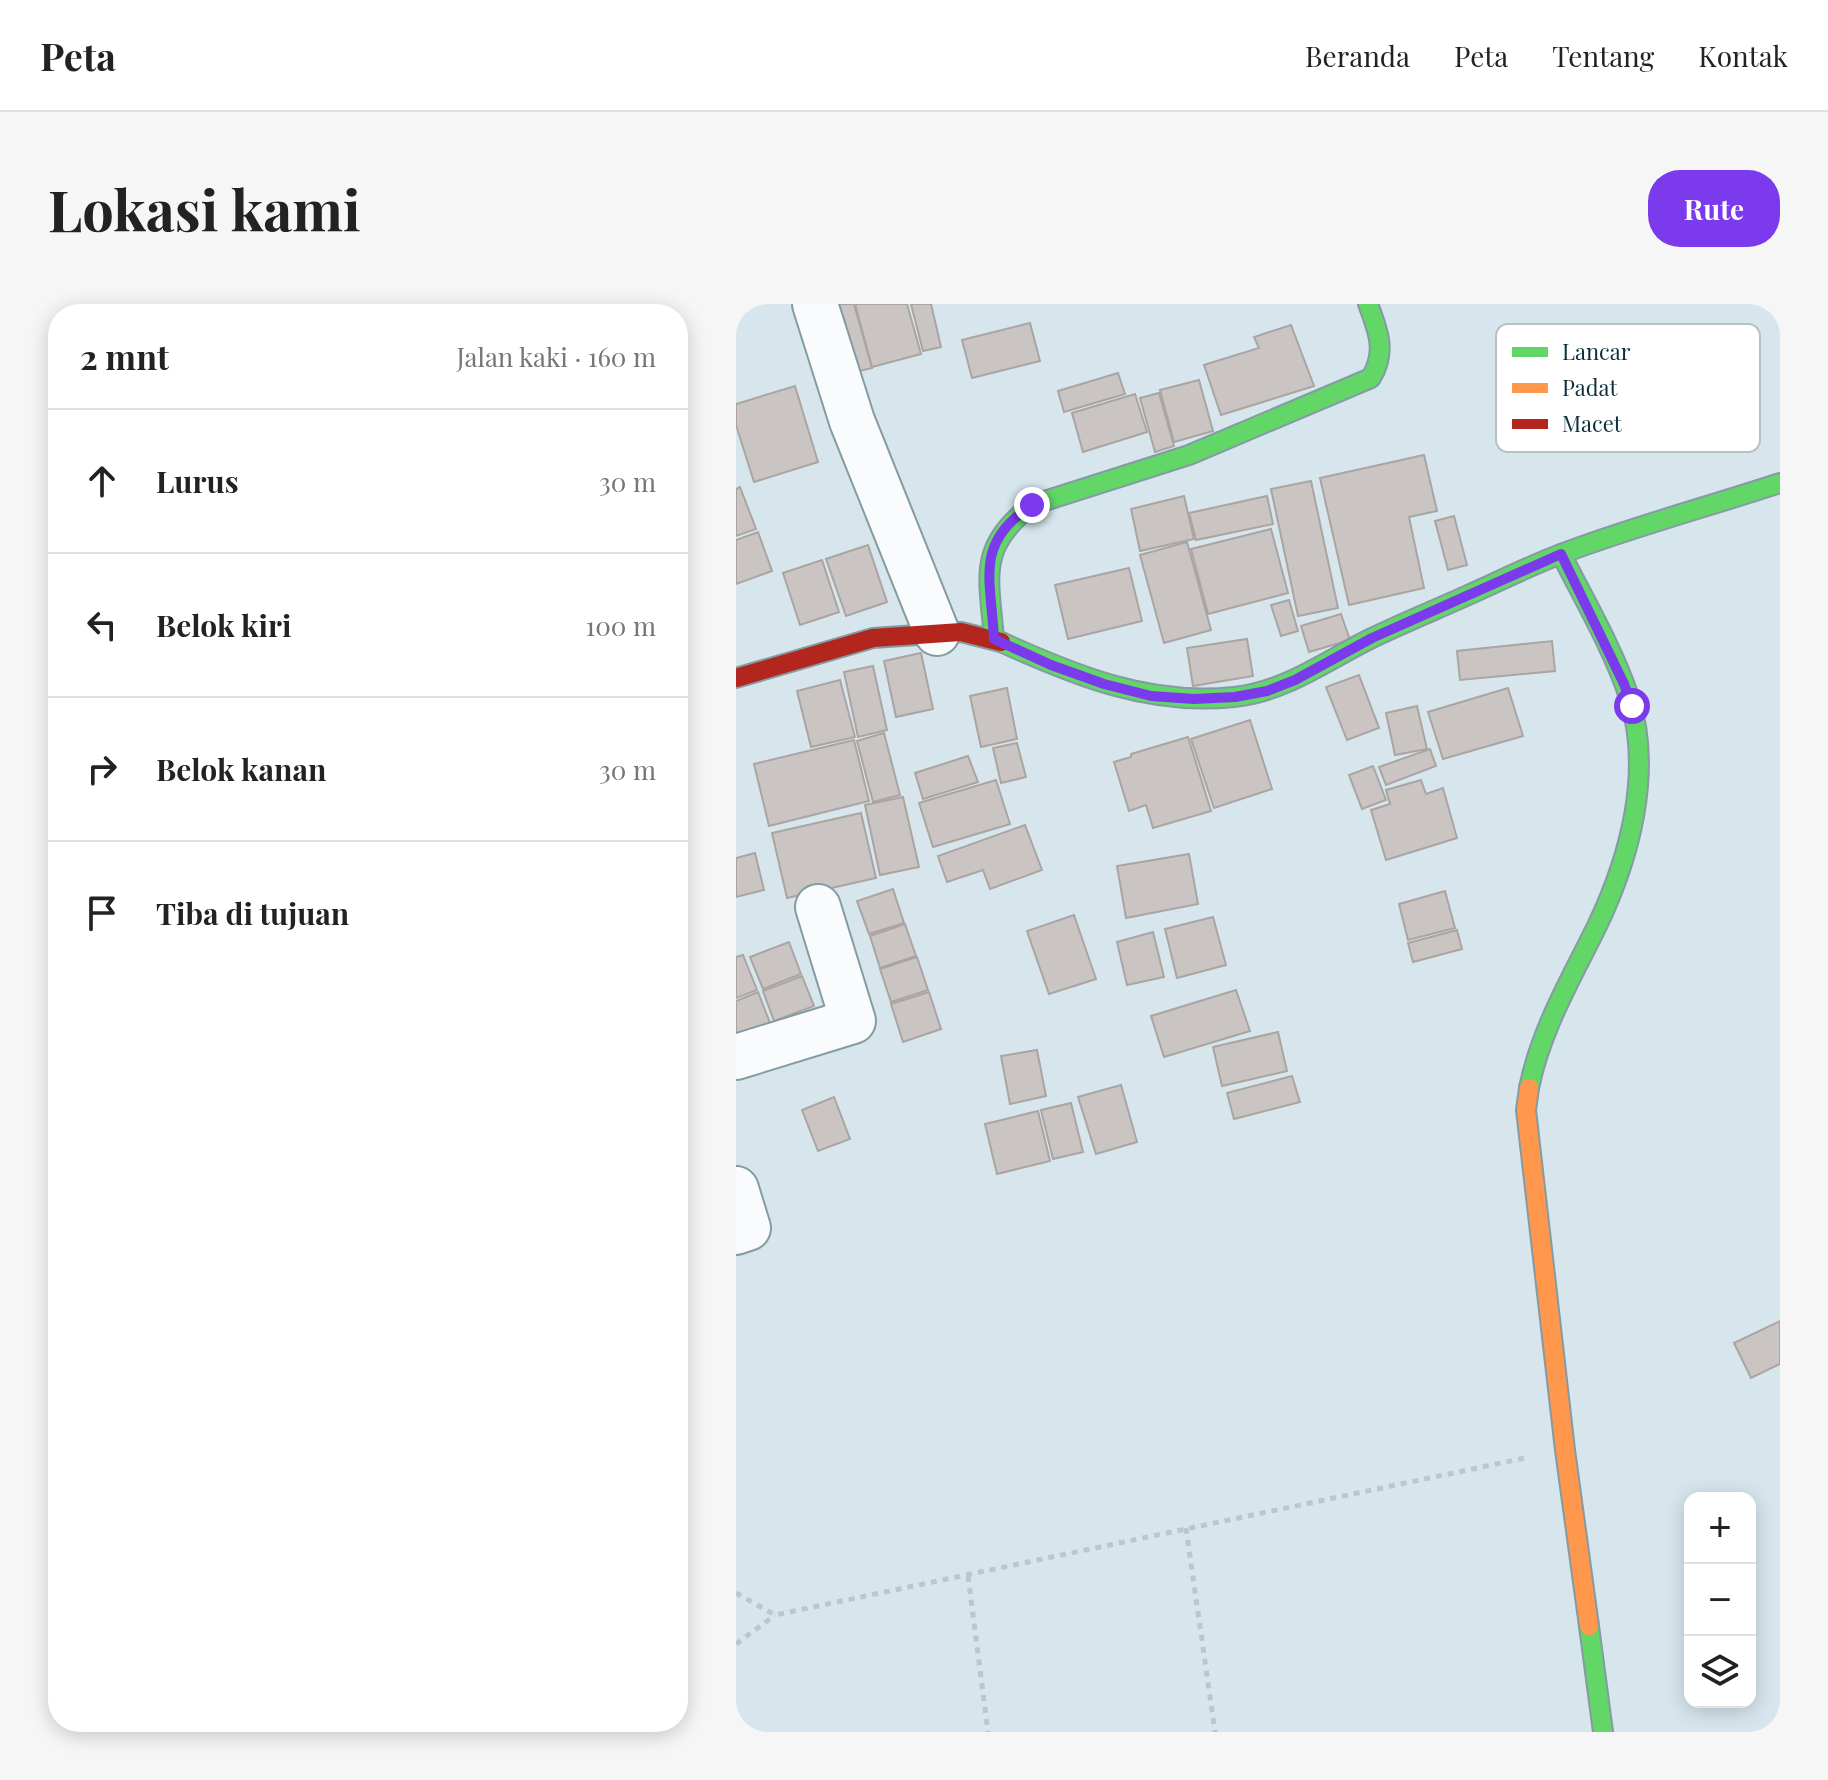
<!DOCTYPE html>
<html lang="id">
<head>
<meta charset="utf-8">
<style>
  body { margin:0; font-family:"Playfair Display",serif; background:#f6f6f6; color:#222 }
  .controls { position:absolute; right:24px; bottom:24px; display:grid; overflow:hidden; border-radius:16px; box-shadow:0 4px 20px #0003 }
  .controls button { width:72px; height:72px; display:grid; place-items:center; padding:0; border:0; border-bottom:2px solid #e0e0e0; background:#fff; color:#222; font:40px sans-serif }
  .stop { position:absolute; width:24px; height:24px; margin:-18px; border:6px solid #7c3aed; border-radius:50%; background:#fff }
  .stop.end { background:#7c3aed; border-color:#fff; box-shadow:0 2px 8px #0008 }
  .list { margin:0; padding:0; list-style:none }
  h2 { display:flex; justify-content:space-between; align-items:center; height:104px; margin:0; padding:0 32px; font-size:34px }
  h2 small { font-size:26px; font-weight:400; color:#767676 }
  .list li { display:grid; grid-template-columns:52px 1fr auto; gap:24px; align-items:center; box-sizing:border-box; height:144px; padding:0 32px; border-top:2px solid #e0e0e0 }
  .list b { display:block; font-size:30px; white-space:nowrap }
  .list em { font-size:26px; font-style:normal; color:#767676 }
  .icon { flex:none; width:44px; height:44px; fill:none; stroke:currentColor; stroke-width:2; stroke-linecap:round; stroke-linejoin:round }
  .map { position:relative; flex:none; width:1044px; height:1428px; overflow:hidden; border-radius:32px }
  header { display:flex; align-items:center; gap:48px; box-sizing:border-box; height:112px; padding:0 40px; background:#fff; border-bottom:2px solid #e0e0e0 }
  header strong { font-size:38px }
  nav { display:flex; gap:44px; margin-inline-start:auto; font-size:28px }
  .intro { display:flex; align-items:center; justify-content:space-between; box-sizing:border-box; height:192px; padding:0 48px }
  h1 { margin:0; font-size:56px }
  .button { padding:20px 36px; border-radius:32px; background:#7c3aed; color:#fff; font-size:28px; font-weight:700 }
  main { display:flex; gap:48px; padding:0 48px }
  aside { flex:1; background:#fff; border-radius:32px; box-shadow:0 4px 20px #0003 }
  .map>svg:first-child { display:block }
  .building { fill:#cac4c2; stroke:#aaa5a3; stroke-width:2 }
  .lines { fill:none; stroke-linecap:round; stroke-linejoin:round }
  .street-casing { stroke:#849ba3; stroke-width:48 }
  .fast-casing { stroke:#849ba3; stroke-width:22 }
  .slow-casing { stroke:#849ba3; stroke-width:22 }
  .jam-casing { stroke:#849ba3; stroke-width:22 }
  .path { stroke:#bdc6c9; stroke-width:5; stroke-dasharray:6 6; stroke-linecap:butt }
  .street { stroke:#f9fbfc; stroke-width:44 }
  .fast { stroke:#63d668; stroke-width:18 }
  .slow { stroke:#ff974d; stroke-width:18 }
  .jam { stroke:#b3261e; stroke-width:18 }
  .route { stroke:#7c3aed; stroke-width:10 }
  .key { fill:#fff; stroke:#b6c0c4; stroke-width:2 }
  .key-label { font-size:22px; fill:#0d2e3a }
</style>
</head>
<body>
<header>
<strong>Peta</strong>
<nav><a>Beranda</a><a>Peta</a><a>Tentang</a><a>Kontak</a></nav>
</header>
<div class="intro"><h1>Lokasi kami</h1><a class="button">Rute</a></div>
<main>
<aside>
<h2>2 mnt<small>Jalan kaki · 160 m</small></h2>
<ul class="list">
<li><svg class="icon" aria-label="ahead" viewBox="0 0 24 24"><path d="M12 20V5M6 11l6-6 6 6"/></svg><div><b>Lurus</b></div><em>30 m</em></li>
<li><svg class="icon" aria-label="left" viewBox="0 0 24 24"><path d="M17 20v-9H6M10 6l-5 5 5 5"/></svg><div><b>Belok kiri</b></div><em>100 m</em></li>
<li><svg class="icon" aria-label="right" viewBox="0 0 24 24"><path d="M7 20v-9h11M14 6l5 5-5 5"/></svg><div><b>Belok kanan</b></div><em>30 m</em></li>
<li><svg class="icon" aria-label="arrive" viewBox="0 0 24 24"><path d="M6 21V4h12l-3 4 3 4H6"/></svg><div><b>Tiba di tujuan</b></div></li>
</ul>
</aside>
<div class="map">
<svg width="1044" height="1428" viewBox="0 0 1044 1428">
  <rect width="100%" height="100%" fill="#d7e6ed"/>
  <g class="building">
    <path d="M98 0H118L136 64 115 69Z"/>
    <path d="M119 0H171L185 50 136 63Z"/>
    <path d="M175 0H195L205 43 187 47Z"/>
    <path d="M294 19 304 57 236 74 226 36Z"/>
    <path d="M555 21 578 82 485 111 468 61 523 44 518 33Z"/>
    <path d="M382 69 389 90 328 108 322 87Z"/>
    <path d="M463 76 477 127 438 138 424 86Z"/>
    <path d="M59 82 82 158 18 178 0 121V100Z"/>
    <path d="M423 89 438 142 419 148 404 94Z"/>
    <path d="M399 90 411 128 347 148 336 109Z"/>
    <path d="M688 151 701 207 673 213 688 284 613 301 584 174Z"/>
    <path d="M575 177 602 304 562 312 535 185Z"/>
    <path d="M4 183 20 225 0 232V185Z"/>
    <path d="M448 192 458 235 404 247 395 205Z"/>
    <path d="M531 192 537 220 460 236 453 209Z"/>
    <path d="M718 212 731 261 712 266 699 217Z"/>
    <path d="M535 225 552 289 472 310 455 245Z"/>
    <path d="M22 228 36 267 0 280V236Z"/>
    <path d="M451 238 475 326 428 339 404 251Z"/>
    <path d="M132 241 151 298 110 312 90 255Z"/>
    <path d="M86 256 103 308 64 321 47 269Z"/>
    <path d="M393 264 406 317 332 335 319 281Z"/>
    <path d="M553 296 562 327 545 332 535 301Z"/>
    <path d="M605 310 614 336 573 348 565 322Z"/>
    <path d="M511 335 517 372 457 382 451 344Z"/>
    <path d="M816 337 819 367 724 376 721 347Z"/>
    <path d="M185 349 197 405 160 413 148 357Z"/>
    <path d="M137 362 151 426 122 433 108 368Z"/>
    <path d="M623 371 643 424 611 436 590 383Z"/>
    <path d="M104 376 119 433 75 443 61 387Z"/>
    <path d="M271 384 281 435 245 443 234 392Z"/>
    <path d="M772 384 787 432 707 455 692 408Z"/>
    <path d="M681 402 691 445 659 451 650 409Z"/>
    <path d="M514 416 536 485 478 504 455 435Z"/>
    <path d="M148 429 164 491 137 498 121 437Z"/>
    <path d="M452 433 475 507 417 524 410 501 393 507 378 458 395 453V450Z"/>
    <path d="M118 436 133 497 33 522 18 460Z"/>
    <path d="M281 439 290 473 265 479 257 444Z"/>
    <path d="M694 445 700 462 650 481 643 463Z"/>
    <path d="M232 452 242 478 187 495 179 469Z"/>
    <path d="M637 462 650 496 626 505 613 471Z"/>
    <path d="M260 476 274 520 197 543 183 499Z"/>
    <path d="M685 476 690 490 707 484 721 534 650 556 635 506 654 500 650 486Z"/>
    <path d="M167 493 183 563 144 571 129 501Z"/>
    <path d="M125 509 140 574 51 594 36 529Z"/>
    <path d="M289 521 306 566 254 585 247 566 211 578 202 552Z"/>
    <path d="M19 549 28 586 0 593V554Z"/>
    <path d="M453 550 462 600 390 614 381 562Z"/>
    <path d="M157 585 168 619 133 630 121 597Z"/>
    <path d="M709 587 719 624 672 636 663 600Z"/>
    <path d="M338 611 360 675 313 690 291 627Z"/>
    <path d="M477 613 490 661 441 674 429 625Z"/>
    <path d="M169 620 180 652 144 664 134 632Z"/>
    <path d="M721 626 726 645 677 658 672 639Z"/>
    <path d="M417 628 428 673 391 681 381 638Z"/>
    <path d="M53 638 65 670 27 685 14 653Z"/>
    <path d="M7 651 21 686 0 694V653Z"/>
    <path d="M181 653 192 686 155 698 144 665Z"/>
    <path d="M66 672 78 702 38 717 27 687Z"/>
    <path d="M500 686 514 727 428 753 415 712Z"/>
    <path d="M22 688 36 724 0 738V697Z"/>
    <path d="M193 688 205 725 167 738 155 700Z"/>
    <path d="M542 728 551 767 486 782 477 743Z"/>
    <path d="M301 746 310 792 274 800 265 752Z"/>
    <path d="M556 772 564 798 498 815 491 789Z"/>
    <path d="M385 781 401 838 360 850 342 793Z"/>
    <path d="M98 793 114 835 82 847 66 806Z"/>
    <path d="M335 799 347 848 317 855 305 806Z"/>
    <path d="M302 807 314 857 261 870 249 820Z"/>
    <path d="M1044 1017V1060L1015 1074 998 1039Z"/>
  </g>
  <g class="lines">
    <g class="street-casing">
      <g id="street">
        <path d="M79 0 116 117 201 329"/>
        <path d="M0 753 117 717 82 603"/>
        <path d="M0 885 12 924 0 928"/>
      </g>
    </g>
    <g class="fast-casing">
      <g id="fast">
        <path d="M258 335C253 273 241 243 296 201L453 151 635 74C651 47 642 27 632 0"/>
        <path d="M265 338C340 372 414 402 498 393 549 388 591 356 636 334 667 319 699 306 730 292 762 278 793 262 825 250 896 223 971 203 1044 179"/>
        <path d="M793 784C805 725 835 675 861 622 894 553 917 468 893 393 878 347 847 293 825 250"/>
        <path d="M853 1322 867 1428"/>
      </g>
    </g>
    <g class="slow-casing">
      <path id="slow" d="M793 784 790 806 829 1146 853 1322"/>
    </g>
    <g class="jam-casing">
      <path id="jam" d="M0 374 137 334 225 328 265 338"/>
    </g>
    <g class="path">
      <path d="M450 1224 479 1428"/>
      <path d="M232 1272 252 1428"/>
      <path d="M0 1289 39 1311 789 1154"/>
      <path d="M0 1340 39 1311"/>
    </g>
    <use href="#street" class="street"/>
    <use href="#fast" class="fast"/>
    <use href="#slow" class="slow"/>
    <use href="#jam" class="jam"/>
  </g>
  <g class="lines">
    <path class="route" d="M296 201C238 239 255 274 258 335L315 361 368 380 415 392 458 395 499 393 531 387 559 376 636 334 825 250 888 380 896 402"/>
  </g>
  <rect x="760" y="20" width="264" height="128" rx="12" class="key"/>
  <rect x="776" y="43" width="36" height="10" fill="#63d668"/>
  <rect x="776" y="79" width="36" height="10" fill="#ff974d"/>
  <rect x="776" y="115" width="36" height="10" fill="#b3261e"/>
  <g class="key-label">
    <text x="826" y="56">Lancar</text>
    <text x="826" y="92">Padat</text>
    <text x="826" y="128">Macet</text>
  </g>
</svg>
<div class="controls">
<button>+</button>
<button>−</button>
<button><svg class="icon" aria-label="layers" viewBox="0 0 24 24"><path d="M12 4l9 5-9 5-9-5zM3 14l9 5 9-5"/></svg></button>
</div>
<div class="stop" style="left:896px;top:402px"></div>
<div class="stop end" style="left:296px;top:201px"></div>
</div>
</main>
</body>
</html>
